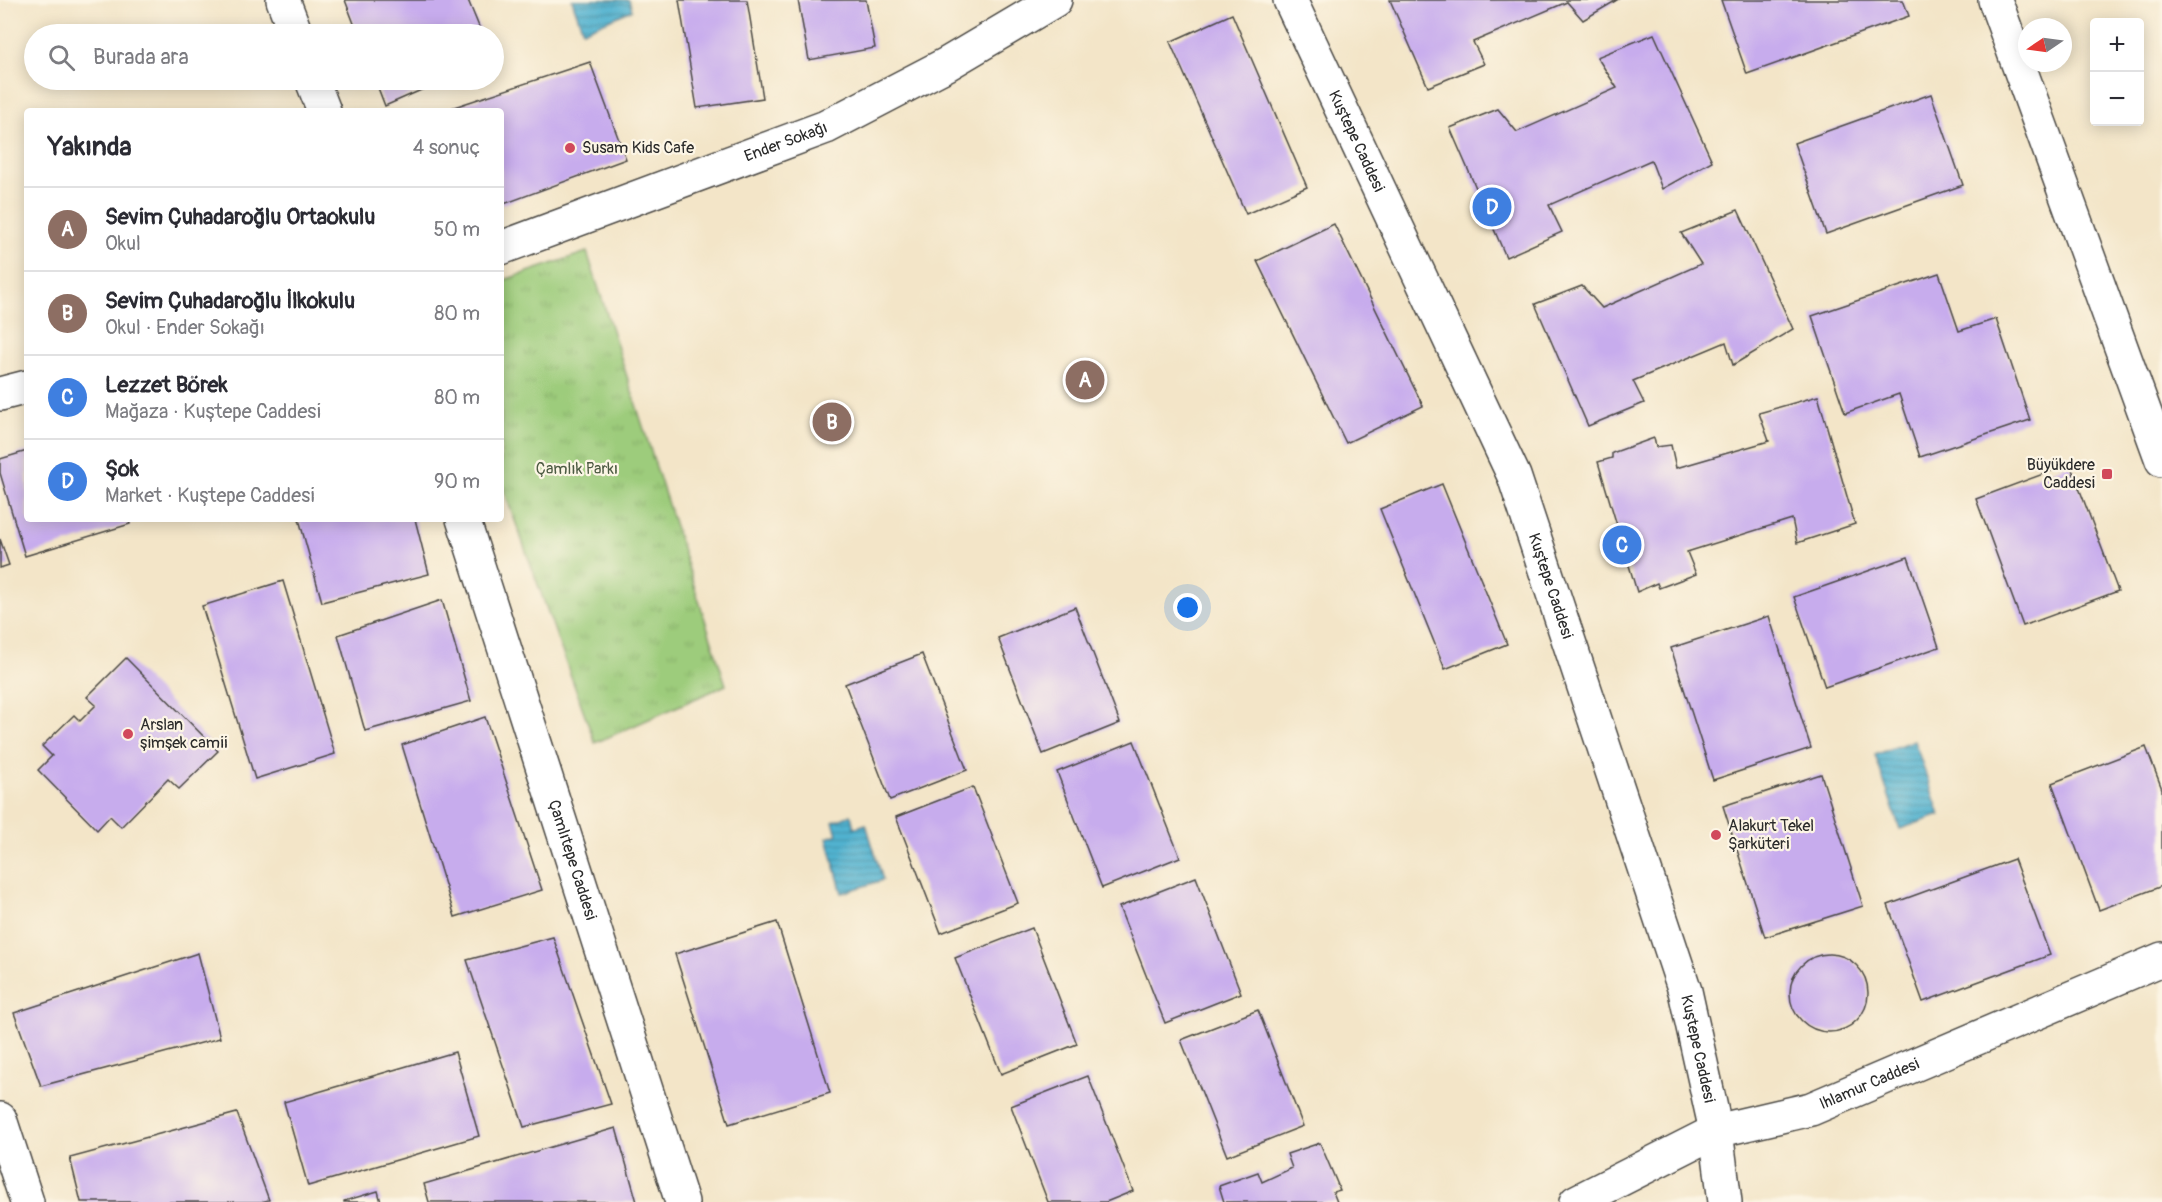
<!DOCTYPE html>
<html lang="tr">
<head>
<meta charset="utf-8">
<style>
  body { margin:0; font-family:Pangolin,sans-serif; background:#f2f2f3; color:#2b2b33 }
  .controls { position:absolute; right:18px; top:18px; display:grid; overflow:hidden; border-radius:6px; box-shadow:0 3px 15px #0003 }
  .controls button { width:54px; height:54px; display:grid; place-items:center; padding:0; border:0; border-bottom:2px solid #e1e1e2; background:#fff; color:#2b2b33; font:30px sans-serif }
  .compass { position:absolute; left:2018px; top:18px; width:54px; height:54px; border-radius:50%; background:#fff; box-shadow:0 3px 15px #0003; rotate:257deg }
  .you { position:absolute; left:1188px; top:608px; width:21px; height:21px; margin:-15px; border:4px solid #fff; border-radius:50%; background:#1a73e8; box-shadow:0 0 0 9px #1a73e833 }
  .badge { display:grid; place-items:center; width:39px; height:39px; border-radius:50%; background:#db2777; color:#fff; font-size:20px; font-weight:700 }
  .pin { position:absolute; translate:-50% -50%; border:3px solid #fff; box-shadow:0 2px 6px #0006 }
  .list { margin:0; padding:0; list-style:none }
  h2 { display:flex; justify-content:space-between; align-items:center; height:78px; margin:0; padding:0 24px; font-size:26px }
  h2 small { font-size:20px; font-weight:400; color:#7c7c81 }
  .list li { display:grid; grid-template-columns:39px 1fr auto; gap:18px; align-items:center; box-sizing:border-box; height:84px; padding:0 24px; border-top:2px solid #e1e1e2 }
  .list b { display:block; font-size:22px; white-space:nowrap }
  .list p { margin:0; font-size:20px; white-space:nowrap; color:#7c7c81 }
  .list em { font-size:20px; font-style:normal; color:#7c7c81 }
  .icon { flex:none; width:33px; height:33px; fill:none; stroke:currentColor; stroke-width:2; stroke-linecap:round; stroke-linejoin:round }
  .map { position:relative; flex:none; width:2162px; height:1202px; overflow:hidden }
  .search { position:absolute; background:#fff; box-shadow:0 3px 15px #0003; left:24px; top:24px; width:480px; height:66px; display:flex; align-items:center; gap:15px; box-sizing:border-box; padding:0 21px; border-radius:33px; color:#7c7c81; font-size:22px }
  .panel { position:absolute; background:#fff; box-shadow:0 3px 15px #0003; left:24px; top:108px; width:480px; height:414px; border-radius:6px }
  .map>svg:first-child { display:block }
  .park { fill:url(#park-tufts); stroke:#647c53; stroke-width:1.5 }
  .water { fill:url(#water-rules); stroke:#3e6e7e; stroke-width:1.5 }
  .building { fill:#c7aced }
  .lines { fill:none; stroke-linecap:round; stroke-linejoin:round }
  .minor-casing { stroke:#494743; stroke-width:36 }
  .minor { stroke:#fff; stroke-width:33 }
  .poi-dot { fill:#d1495b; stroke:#fcf5e5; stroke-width:2 }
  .labels { text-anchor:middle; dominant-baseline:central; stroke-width:4.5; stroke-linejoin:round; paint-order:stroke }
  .street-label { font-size:16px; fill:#2b2b2b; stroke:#fcf5e5 }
  .poi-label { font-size:16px; fill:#2b2b2b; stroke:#fcf5e5; text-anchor:start }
  .park-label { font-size:16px; fill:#4d5b43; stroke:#fcf5e5 }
</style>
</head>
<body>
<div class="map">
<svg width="2162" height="1202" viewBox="0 0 2162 1202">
  <defs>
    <pattern id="park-tufts" width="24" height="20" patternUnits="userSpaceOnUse" patternTransform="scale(1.5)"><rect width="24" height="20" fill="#9dcc7b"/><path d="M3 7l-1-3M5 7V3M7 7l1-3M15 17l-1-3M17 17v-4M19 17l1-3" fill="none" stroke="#87af6a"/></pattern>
    <pattern id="water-rules" width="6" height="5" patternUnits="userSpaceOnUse" patternTransform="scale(1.5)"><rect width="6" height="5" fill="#51b2d0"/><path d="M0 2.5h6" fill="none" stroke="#4391a9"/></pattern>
  </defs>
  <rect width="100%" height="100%" fill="#fcf5e5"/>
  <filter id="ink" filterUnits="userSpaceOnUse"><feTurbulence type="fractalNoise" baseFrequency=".0167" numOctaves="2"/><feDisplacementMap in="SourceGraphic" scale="12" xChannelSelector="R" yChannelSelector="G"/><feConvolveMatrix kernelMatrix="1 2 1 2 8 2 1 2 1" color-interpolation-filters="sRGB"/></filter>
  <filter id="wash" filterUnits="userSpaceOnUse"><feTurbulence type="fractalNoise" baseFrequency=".008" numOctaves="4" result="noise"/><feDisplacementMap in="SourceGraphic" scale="24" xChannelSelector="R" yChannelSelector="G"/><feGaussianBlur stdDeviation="1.35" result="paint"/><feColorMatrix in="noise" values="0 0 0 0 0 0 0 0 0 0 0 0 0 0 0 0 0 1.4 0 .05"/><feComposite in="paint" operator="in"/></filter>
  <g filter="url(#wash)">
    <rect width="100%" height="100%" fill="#f3e5c8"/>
    <path class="park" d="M587 252 726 685 595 743 501 482V281Z"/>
    <g class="water">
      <path d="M572 0H629L632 10 583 31Z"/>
      <path d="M1914 740 1940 815 1900 829 1875 755Z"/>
      <path d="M851 815 854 828 866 824 883 880 842 893 827 838 837 834 833 822Z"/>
    </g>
    <g id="blocks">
      <g class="building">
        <path d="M345 0H468L482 34H358Z"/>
        <path d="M679 0H747L763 98 697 108Z"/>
        <path d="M798 0H866L875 48 809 60Z"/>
        <path d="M1390 0H1617L1583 20 1567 2 1473 42 1484 64 1428 87Z"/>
        <path d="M1721 0H1903L1909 16 1747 74Z"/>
        <path d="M1232 14 1307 187 1246 214 1170 42Z"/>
        <path d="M1654 34 1712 161 1662 189 1651 160 1549 205 1562 232 1506 257 1450 128 1498 109 1517 132 1617 88 1597 57Z"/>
        <path d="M590 62 626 159 501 205V111H442Z"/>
        <path d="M375 80H444L385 106Z"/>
        <path d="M1931 94 1963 185 1826 234 1794 143Z"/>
        <path d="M1738 210 1793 329 1733 365 1726 342 1633 381 1644 403 1588 426 1535 304 1582 286 1602 308 1701 264 1681 233Z"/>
        <path d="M1334 224 1423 406 1346 443 1257 261Z"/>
        <path d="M1939 273 1959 331 1996 319 2030 420 1920 457 1899 394 1845 413 1812 316Z"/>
        <path d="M1818 396 1855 524 1797 543 1792 519 1687 552 1696 574 1659 588 1657 583 1637 592 1598 462 1612 458V453L1654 438 1656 447 1671 445 1676 468 1769 441 1759 413Z"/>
        <path d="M27 451V519H129L130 524 25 556 0 473V459Z"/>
        <path d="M2070 464 2118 591 2023 626 1976 499Z"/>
        <path d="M1442 484 1507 644 1445 669 1380 509Z"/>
        <path d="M299 519H415L429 574 322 602Z"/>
        <path d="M0 539 9 565 0 568Z"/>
        <path d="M1908 557 1939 647 1825 687 1794 597Z"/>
        <path d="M283 581 335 754 255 779 202 606Z"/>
        <path d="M442 600 471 701 365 731 338 635Z"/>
        <path d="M1075 607 1120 723 1043 754 998 638Z"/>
        <path d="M1769 616 1811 748 1713 780 1671 648Z"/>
        <path d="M922 654 967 770 890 800 845 684Z"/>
        <path d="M126 658 218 751 179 789 168 779 121 827 110 816 97 830 38 770 52 756 42 746 74 715 80 721 96 705 87 697Z"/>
        <path d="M485 717 542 890 455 917 402 745Z"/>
        <path d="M1134 741 1180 857 1102 888 1057 772Z"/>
        <path d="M2146 747 2162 789V886L2099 910 2052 783Z"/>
        <path d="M1821 774 1863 906 1765 937 1723 806Z"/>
        <path d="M973 787 1018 903 941 933 896 817Z"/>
        <path d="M2014 859 2050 955 1923 1002 1888 905Z"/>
        <path d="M1196 877 1241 993 1165 1023 1119 907Z"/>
        <path d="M777 922 830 1093 729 1124 675 954Z"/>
        <path d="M1032 928 1077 1044 1001 1074 955 958Z"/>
        <path d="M553 937 611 1104 524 1127 467 960Z"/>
        <path d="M198 953 220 1038 41 1086 14 1013Z"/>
        <circle cx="1829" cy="993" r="39"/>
        <path d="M1258 1010 1303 1126 1227 1156 1181 1040Z"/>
        <path d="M455 1052 479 1136 308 1186 284 1102Z"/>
        <path d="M1088 1076 1133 1191 1106 1202H1048L1011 1106Z"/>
        <path d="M237 1113 269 1200 261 1202H81L70 1158Z"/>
        <path d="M616 1128 637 1202H429L424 1184Z"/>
        <path d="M1320 1143 1340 1190 1333 1192 1337 1202H1224L1219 1186 1258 1172 1262 1182 1292 1168 1287 1154Z"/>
        <path d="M378 1191 381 1202H344V1201Z"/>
      </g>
    </g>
  </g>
  <g filter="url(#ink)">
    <use href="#blocks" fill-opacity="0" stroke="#494743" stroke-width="1.5"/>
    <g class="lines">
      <g class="minor-casing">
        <g id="minor">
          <path d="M283 0 296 34"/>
          <path id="s1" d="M1290 0 1514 476 1685 991 1716 1131 1725 1202"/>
          <path d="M1995 0 2162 460"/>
          <path d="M312 80 324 111"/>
          <path id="s2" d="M501 248 826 127 947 64 1055 0"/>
          <path d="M0 394 27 387"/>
          <path id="s3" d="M463 519 682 1202"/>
          <path d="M0 1119 27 1202"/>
          <path id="s4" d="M1576 1202 1716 1131 1811 1109 2162 959"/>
        </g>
      </g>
      <use href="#minor" class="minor"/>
    </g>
  </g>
  <g class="poi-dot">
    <circle cx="570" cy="148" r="6"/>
    <rect x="2101" y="468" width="12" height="12" rx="3"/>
    <circle cx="128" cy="734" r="6"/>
    <circle cx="1716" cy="835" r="6"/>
  </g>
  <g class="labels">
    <g class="street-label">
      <text stroke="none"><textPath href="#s1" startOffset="156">Kuştepe Caddesi</textPath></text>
      <text stroke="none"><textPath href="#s2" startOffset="304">Ender Sokağı</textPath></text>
      <text stroke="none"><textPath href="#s1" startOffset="642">Kuştepe Caddesi</textPath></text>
      <text stroke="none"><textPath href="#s3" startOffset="358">Çamlıtepe Caddesi</textPath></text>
      <text stroke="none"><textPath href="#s1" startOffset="1128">Kuştepe Caddesi</textPath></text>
      <text stroke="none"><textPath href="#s4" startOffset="318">Ihlamur Caddesi</textPath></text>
    </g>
    <g class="poi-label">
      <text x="582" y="148">Susam Kids Cafe</text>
      <text x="2095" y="465" text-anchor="end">Büyükdere<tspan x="2095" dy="18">Caddesi</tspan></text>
      <text x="140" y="725">Arslan<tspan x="140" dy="18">şimşek camii</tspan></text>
      <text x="1728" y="826">Alakurt Tekel<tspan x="1728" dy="18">Şarküteri</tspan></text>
    </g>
    <g class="park-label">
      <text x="577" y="469">Çamlık Parkı</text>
    </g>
  </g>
</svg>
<div class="controls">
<button>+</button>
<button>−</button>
</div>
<svg class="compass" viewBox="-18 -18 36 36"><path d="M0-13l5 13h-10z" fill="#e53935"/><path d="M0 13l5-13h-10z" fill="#7c7c81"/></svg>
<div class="you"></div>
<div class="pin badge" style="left:1085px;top:380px;background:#8d6e63">A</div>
<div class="pin badge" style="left:832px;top:422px;background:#8d6e63">B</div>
<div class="pin badge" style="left:1622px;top:545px;background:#3f7fe0">C</div>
<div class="pin badge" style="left:1492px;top:207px;background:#3f7fe0">D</div>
<div class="search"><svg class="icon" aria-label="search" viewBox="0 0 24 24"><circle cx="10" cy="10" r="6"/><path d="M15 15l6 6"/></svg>Burada ara</div>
<section class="panel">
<h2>Yakında<small>4 sonuç</small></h2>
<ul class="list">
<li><span class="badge" style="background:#8d6e63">A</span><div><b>Sevim Çuhadaroğlu Ortaokulu</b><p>Okul</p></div><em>50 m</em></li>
<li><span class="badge" style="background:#8d6e63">B</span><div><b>Sevim Çuhadaroğlu İlkokulu</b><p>Okul · Ender Sokağı</p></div><em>80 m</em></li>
<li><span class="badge" style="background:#3f7fe0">C</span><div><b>Lezzet Börek</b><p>Mağaza · Kuştepe Caddesi</p></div><em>80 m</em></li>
<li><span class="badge" style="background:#3f7fe0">D</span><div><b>Şok</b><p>Market · Kuştepe Caddesi</p></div><em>90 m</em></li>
</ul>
</section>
</div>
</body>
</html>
